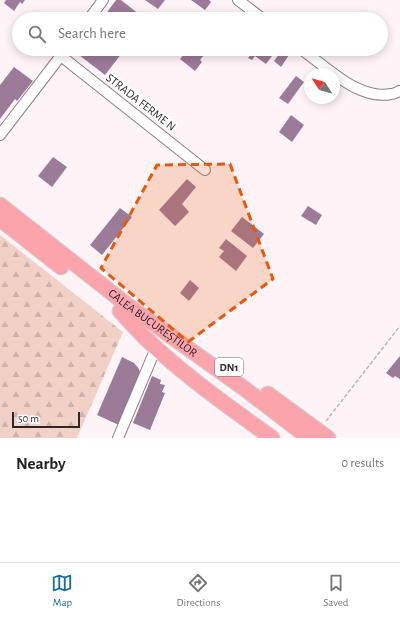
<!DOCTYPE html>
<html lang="en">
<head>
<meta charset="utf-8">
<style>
  body { margin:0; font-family:"Alegreya Sans",sans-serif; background:#f2f2f2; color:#222 }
  .compass { position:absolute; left:304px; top:68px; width:36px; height:36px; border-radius:50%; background:#fff; box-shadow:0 2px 10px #0003; rotate:306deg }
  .scale { position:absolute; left:12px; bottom:10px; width:68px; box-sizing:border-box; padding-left:4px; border:2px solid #2d2729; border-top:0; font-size:11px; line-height:14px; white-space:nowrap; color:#2d2729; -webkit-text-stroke:3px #fff; paint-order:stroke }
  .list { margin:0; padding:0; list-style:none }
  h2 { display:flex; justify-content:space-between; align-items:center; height:52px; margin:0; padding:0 16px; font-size:17px }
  h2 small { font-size:13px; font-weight:400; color:#767676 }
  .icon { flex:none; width:22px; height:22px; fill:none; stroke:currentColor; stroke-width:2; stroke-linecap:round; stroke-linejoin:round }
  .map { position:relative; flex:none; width:400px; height:438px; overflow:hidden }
  .search { position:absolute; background:#fff; box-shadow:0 2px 10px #0003; left:12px; right:12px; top:12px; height:44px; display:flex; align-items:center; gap:10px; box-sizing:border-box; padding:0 14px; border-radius:22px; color:#767676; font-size:15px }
  .sheet { height:124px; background:#fff }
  nav { display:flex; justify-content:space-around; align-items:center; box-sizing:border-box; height:56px; border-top:1px solid #e0e0e0; background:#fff; font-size:11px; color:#767676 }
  nav a { display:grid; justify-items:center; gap:2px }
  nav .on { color:#186c9d }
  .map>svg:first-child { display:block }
  .forest { fill:url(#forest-firs) }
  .building { fill:#9c7b99 }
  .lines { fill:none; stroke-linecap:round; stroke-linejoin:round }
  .minor-casing { stroke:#8d7f84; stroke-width:12 }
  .highway-casing { stroke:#d5d4d4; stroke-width:17 }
  .path { stroke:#bdb4b7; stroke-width:1.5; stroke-dasharray:4 2; stroke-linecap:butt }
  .minor { stroke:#fff; stroke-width:10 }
  .highway { stroke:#fba4ac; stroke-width:15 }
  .marked { fill:#e8590c; fill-opacity:0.2; stroke:#e8590c; stroke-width:3; stroke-dasharray:8 5; stroke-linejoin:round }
  .labels { text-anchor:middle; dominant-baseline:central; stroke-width:4; stroke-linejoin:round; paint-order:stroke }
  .shield { fill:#fff; stroke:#6c6869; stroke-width:1 }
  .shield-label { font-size:11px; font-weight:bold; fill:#2d2729 }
  .street-label { font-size:12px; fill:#2d2729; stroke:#fff }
</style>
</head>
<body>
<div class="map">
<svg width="400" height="438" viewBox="0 0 400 438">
  <defs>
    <pattern id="forest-firs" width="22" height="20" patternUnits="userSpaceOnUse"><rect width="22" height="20" fill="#f1d0c6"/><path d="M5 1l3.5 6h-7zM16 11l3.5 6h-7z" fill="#cfb3aa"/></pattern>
  </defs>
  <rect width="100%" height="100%" fill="#fef4f8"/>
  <path class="forest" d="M0 235 123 332 77 438H0Z"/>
  <g class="building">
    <path d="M6 0H25L22 4 20 2 14 11 4 3Z"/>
    <path d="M116 0H121L144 18 143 19H109L105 15Z"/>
    <path d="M145 0H165L158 9Z"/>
    <path d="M191 0H209L211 2 205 10Z"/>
    <path d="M83 49H125L105 75 79 55Z"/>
    <path d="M188 49H209L200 60 202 62 195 71 180 59Z"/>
    <path d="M253 49H263L272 56 266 64 255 56 252 60 248 58 252 53 251 52Z"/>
    <path d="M283 49H287L291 52 281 67 274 61Z"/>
    <path d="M14 67 33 81 17 101 15 99 0 119V85Z"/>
    <path d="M296 76 304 82 288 104 279 98Z"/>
    <path d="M291 115 304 125 292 142 279 132Z"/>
    <path d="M53 157 67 167 52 187 38 176Z"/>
    <path d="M187 179 196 187 182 204 189 212 175 226 159 210Z"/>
    <path d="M308 206 322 215 316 225 301 216Z"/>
    <path d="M120 208 132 217 102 255 90 245Z"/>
    <path d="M242 217 264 234 253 248 231 231Z"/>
    <path d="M226 239 247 256 236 271 219 257 224 251 219 248Z"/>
    <path d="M190 280 199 288 189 301 180 293Z"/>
    <path d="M400 356V379L395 376 393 378 386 373Z"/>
    <path d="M122 357 134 363 139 369 141 376 121 426 97 415Z"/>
    <path d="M152 376 161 380 160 384 165 385 162 392 165 393 150 430 133 423Z"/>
  </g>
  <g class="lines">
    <g class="minor-casing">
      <g id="minor">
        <path d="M238 0 263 19"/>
        <path d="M89 19 103 0"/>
        <path d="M301 49 334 74"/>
        <path d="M61 56 205 170"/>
        <path d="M334 74C350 86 370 98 391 94 394 94 397 92 400 91"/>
        <path d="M0 135 66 49"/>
        <path d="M118 438 156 348"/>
      </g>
    </g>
    <g class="highway-casing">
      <g id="highway">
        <path id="s1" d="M0 205 126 304 245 389 309 438"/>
        <path d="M0 219 61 267"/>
        <path d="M120 311C132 324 143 337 156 348 192 381 232 409 272 438"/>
        <path d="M268 394 328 438"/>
      </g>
    </g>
    <path class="path" d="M326 421 400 326"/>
    <use href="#minor" class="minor"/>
    <use href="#highway" class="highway"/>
  </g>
  <path class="marked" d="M230 164 273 279 188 342 101 268 157 165Z"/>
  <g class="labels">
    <rect class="shield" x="215" y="358" width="28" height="18" rx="3"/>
    <g class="shield-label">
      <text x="229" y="367">DN1</text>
    </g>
    <g class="street-label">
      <text transform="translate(141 102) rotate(38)">STRADA FERME N</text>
      <text stroke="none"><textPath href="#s1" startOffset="193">CALEA BUCUREȘTILOR</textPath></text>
    </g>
  </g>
</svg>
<svg class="compass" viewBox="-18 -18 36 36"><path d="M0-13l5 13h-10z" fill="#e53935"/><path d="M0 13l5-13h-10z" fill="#767676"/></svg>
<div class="scale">50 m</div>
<div class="search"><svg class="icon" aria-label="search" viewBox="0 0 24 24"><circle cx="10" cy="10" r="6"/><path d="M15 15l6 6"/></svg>Search here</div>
</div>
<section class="sheet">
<h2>Nearby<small>0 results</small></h2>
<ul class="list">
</ul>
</section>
<nav>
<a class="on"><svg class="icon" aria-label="map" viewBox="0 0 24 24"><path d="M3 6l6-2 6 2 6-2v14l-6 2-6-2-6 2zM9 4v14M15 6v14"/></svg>Map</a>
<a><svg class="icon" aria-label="directions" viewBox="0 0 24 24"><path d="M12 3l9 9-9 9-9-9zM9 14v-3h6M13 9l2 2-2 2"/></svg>Directions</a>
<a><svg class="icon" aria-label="saved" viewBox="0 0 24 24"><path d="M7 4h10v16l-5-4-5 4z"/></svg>Saved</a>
</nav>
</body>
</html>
